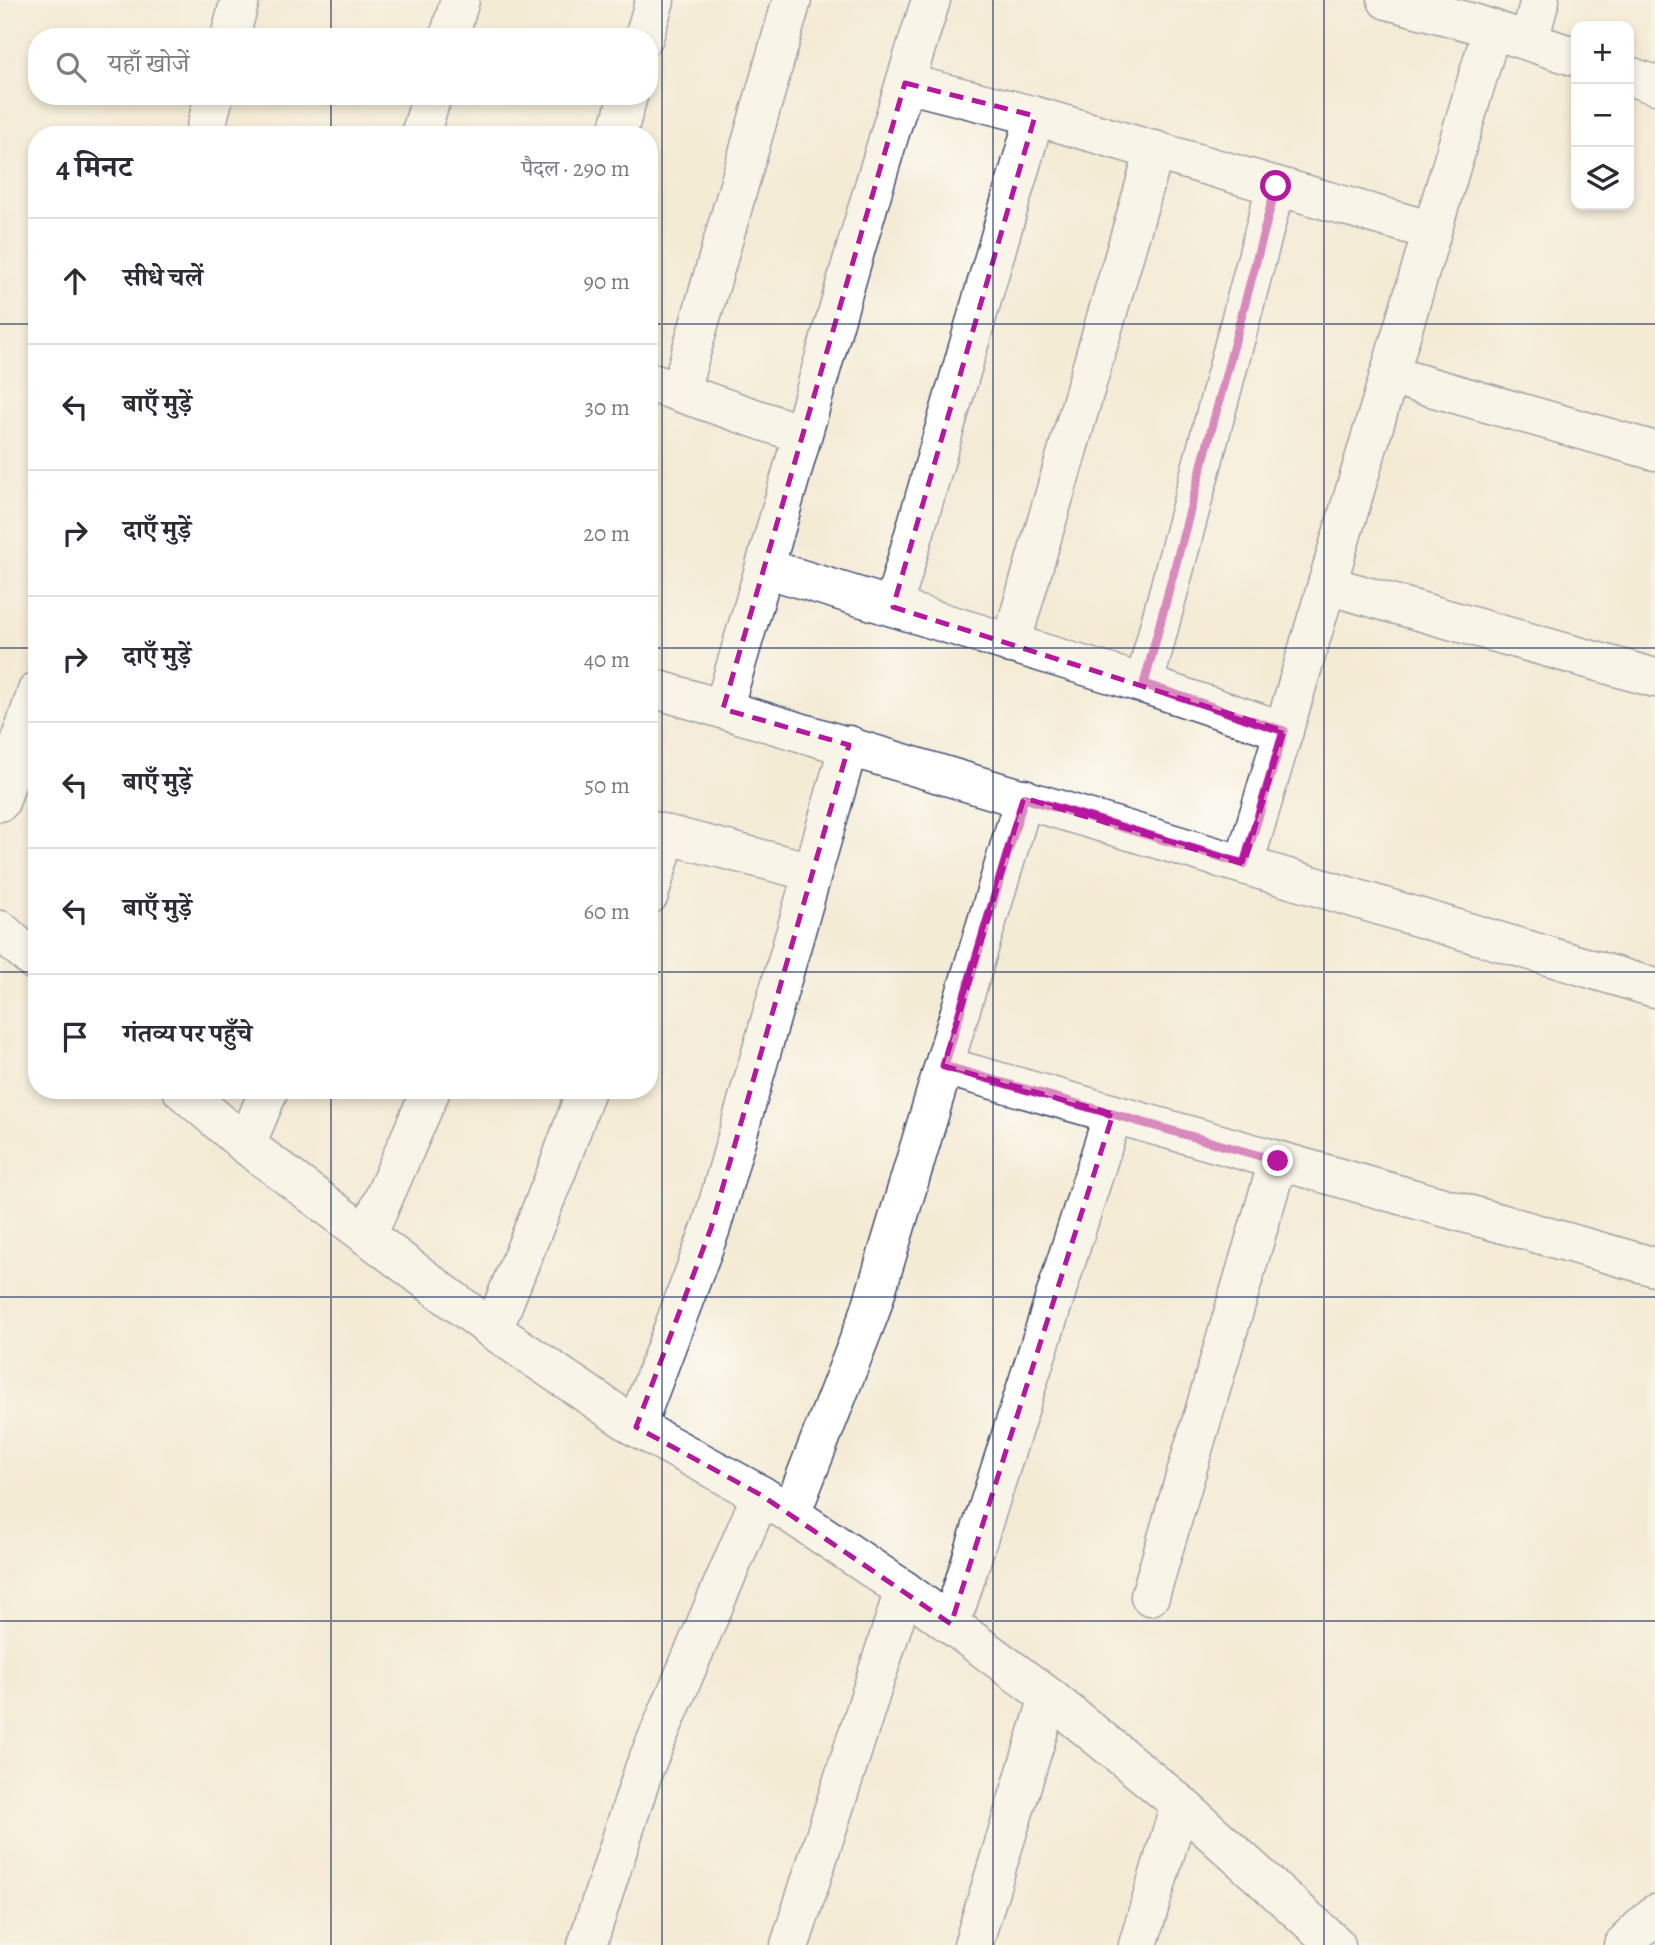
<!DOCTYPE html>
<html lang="hi">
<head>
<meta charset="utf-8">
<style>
  body { margin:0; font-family:Alegreya,"Noto Serif Devanagari",serif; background:#f2f2f3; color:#2b2b33 }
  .controls { position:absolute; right:21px; top:21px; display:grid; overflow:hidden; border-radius:14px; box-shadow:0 4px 10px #0003 }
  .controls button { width:63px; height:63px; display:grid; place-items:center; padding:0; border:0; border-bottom:2px solid #e1e1e2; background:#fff; color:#2b2b33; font:35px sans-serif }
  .stop { position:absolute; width:21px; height:21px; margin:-16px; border:5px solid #b5179e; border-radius:50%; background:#fff }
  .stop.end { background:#b5179e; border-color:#fff; box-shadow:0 2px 7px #0008 }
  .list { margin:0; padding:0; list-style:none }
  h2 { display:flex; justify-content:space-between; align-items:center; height:91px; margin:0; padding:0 28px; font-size:30px }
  h2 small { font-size:23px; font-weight:400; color:#7c7c81 }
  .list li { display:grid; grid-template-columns:46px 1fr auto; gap:21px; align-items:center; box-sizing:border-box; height:126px; padding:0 28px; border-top:2px solid #e1e1e2 }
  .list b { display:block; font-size:26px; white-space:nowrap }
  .list em { font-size:23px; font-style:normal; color:#7c7c81 }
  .icon { flex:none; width:38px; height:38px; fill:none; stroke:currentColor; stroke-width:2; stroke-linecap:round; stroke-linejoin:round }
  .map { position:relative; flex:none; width:1655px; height:1945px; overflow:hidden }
  .search { position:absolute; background:#fff; box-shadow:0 4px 10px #0003; left:28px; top:28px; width:630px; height:77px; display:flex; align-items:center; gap:18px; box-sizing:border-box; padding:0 24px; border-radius:28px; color:#7c7c81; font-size:26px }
  .panel { position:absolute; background:#fff; box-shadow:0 4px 10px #0003; left:28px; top:126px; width:630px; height:973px; border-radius:28px }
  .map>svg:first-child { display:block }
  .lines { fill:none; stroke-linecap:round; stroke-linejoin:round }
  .minor-casing { stroke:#3c4b70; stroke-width:41 }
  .minor { stroke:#fff; stroke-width:38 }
  .route { stroke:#b5179e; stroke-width:9 }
  .marked { fill:none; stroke:#b5179e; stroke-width:5; stroke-dasharray:14 9; stroke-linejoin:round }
  .grid { fill:none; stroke:#1b2f5e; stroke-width:2; stroke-opacity:0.55 }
</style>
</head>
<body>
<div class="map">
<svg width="1655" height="1945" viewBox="0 0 1655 1945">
  <rect width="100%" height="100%" fill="#fdfcf7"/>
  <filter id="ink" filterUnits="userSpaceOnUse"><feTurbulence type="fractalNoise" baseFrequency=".0143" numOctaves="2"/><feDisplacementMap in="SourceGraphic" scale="14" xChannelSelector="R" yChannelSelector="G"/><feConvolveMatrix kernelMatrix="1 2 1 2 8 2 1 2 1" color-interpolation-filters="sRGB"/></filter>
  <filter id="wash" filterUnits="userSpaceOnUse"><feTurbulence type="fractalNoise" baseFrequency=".00686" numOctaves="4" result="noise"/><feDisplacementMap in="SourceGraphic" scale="28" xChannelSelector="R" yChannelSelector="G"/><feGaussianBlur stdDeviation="1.57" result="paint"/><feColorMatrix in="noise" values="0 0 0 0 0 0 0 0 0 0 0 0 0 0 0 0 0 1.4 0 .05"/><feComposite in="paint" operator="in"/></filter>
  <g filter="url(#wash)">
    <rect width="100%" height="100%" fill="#f4ebd5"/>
  </g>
  <g filter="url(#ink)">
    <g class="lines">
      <g class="minor-casing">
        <g id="minor">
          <path d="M1387 0 1473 23 1576 57"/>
          <path d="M230 37 240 0"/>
          <path d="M449 37 460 0"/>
          <path d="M644 37 655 0"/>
          <path d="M1529 41 1540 0"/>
          <path d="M1629 76 1655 85"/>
          <path d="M905 83 1035 116 1432 231"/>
          <path d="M204 135 214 96"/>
          <path d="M420 135 432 96"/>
          <path d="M617 135 628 96"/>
          <path d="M1389 375 1655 451"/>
          <path d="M649 382 801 434"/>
          <path d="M680 391 792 0"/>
          <path d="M765 568 1144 684 1284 731"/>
          <path d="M1327 585 1655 678"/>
          <path d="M893 607 1035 116"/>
          <path d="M1011 644 1155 150"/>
          <path d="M1144 684 1276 186"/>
          <path d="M649 687 1655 988"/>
          <path d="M723 709C794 473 856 235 931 0"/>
          <path d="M0 802 37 691"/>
          <path d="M649 830 812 872"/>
          <path d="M1244 864 1492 29"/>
          <path d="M649 895 667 835"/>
          <path d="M0 930 37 963"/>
          <path d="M944 1066 1655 1267"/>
          <path d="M182 1090 246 1145 493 1330 636 1427 761 1495 791 1514 904 1590 1049 1697 1180 1804 1336 1945"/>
          <path d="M246 1145 269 1090"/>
          <path d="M367 1236 431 1090"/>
          <path d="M493 1330 558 1168 586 1090"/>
          <path d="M636 1427 711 1228 849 745"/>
          <path d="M791 1514 870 1312 1024 798"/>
          <path d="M1150 1596 1278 1161"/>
          <path d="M951 1624 1113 1114"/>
          <path d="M587 1945 644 1769 761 1495"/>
          <path d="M790 1945 904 1590"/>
          <path d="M973 1945 1049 1697"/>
          <path d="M1138 1945 1180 1804"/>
          <path d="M1623 1945 1655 1914"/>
        </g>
      </g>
      <use href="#minor" class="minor"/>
    </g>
  </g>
  <g class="lines" filter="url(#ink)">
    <path class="route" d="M1276 186 1144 684 1284 731 1244 864 1024 798 944 1066 1278 1161"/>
  </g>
  <path d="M0 0H1655V1945H0ZM905 83 1035 116 893 607 1284 731 1244 864 1024 798 944 1066 1113 1114 951 1624 761 1495 636 1427 711 1228 849 745 723 709Z" fill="#f4ebd5" fill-opacity=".55" fill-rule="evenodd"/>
  <path class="marked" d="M905 83 1035 116 893 607 1284 731 1244 864 1024 798 944 1066 1113 1114 951 1624 761 1495 636 1427 711 1228 849 745 723 709Z"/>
  <path class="grid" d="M331 0V37M662 0V1945M993 0V1945M1324 0V1945M331 96V135M0 324H37M649 324H1655M0 648H37M649 648H1655M0 972H37M649 972H1655M331 1090V1945M0 1297H1655M0 1621H1655"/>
</svg>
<div class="controls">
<button>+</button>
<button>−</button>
<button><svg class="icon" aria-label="layers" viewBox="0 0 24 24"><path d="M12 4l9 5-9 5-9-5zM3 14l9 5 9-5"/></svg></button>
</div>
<div class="stop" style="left:1276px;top:186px"></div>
<div class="stop end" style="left:1278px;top:1161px"></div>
<div class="search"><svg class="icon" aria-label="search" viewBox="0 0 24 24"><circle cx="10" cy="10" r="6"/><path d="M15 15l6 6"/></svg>यहाँ खोजें</div>
<section class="panel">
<h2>4 मिनट<small>पैदल · 290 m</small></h2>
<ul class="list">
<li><svg class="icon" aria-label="ahead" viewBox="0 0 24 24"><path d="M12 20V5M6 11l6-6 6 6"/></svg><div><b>सीधे चलें</b></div><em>90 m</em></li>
<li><svg class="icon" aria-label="left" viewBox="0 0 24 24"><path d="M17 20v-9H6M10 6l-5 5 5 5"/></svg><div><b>बाएँ मुड़ें</b></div><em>30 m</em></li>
<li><svg class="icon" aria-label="right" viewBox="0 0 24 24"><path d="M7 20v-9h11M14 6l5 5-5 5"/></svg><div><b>दाएँ मुड़ें</b></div><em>20 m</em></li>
<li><svg class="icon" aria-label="right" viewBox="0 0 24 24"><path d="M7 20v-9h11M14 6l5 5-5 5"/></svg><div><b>दाएँ मुड़ें</b></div><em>40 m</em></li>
<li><svg class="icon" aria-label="left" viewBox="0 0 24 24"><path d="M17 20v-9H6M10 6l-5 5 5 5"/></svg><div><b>बाएँ मुड़ें</b></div><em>50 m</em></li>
<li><svg class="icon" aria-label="left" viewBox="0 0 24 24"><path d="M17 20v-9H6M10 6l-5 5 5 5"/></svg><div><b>बाएँ मुड़ें</b></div><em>60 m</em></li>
<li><svg class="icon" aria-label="arrive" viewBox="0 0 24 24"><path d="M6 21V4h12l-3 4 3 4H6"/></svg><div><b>गंतव्य पर पहुँचे</b></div></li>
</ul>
</section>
</div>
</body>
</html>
